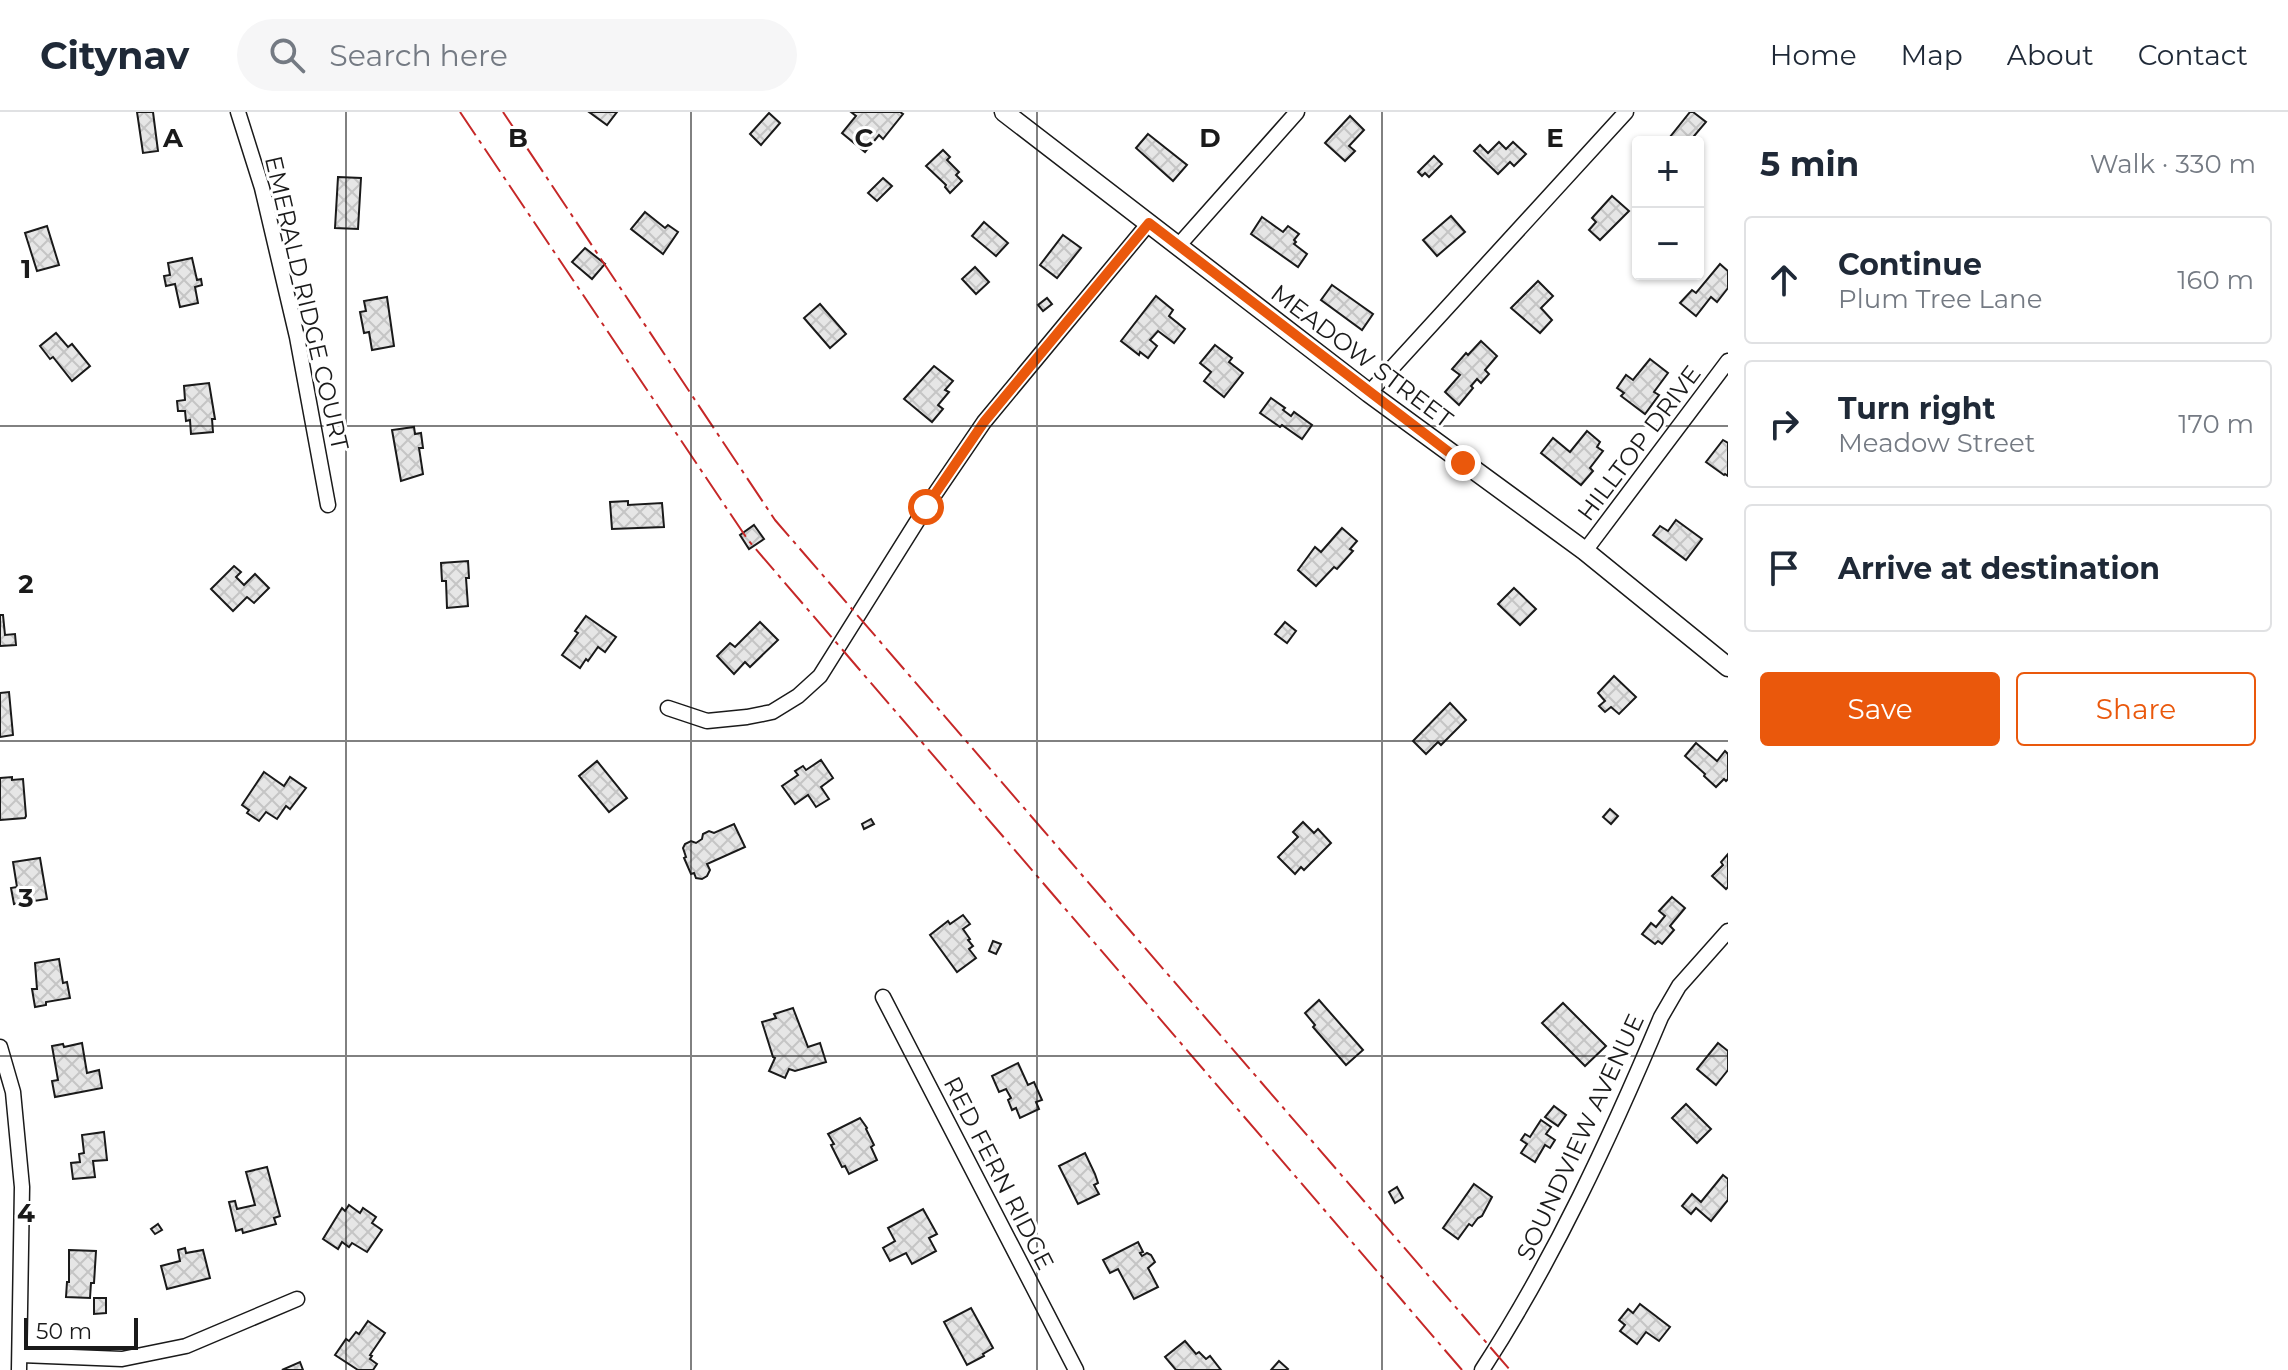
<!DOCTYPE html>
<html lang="en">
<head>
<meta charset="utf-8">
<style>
  body { margin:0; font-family:Montserrat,sans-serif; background:#f6f6f7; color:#1f2937 }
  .controls { position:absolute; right:24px; top:24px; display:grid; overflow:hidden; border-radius:8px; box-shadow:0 2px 6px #0004 }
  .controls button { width:72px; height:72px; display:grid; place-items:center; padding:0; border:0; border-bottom:2px solid #e0e1e3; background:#fff; color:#1f2937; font:40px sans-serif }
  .scale { position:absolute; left:24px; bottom:20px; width:114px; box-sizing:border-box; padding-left:8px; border:4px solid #1a1a1a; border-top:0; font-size:22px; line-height:28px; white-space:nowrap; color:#1a1a1a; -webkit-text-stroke:6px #fff; paint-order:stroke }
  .stop { position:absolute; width:24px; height:24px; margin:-18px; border:6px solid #ea580c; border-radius:50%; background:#fff }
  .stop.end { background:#ea580c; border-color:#fff; box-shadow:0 2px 8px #0008 }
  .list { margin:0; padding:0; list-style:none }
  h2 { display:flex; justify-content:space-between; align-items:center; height:104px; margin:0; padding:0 32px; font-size:34px }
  h2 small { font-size:26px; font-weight:400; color:#747a83 }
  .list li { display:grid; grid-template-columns:52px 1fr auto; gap:24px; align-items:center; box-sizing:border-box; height:128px; margin:0 16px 16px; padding:0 16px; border:2px solid #e0e1e3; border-radius:8px }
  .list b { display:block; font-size:30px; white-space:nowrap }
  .list p { margin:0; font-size:26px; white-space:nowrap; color:#747a83 }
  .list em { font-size:26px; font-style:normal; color:#747a83 }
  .actions { display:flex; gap:16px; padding:24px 32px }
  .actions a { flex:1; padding:18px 0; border:2px solid #ea580c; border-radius:8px; text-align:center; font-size:28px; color:#ea580c }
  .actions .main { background:#ea580c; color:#fff }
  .icon { flex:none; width:44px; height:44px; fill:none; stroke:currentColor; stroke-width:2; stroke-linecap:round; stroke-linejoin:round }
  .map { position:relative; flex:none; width:1728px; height:1258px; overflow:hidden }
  header { display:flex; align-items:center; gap:48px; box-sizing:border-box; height:112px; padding:0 40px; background:#fff; border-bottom:2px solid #e0e1e3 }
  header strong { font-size:38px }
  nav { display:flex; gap:44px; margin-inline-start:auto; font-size:28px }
  .search { width:560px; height:72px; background:#f6f6f7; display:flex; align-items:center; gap:20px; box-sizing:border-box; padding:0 28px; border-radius:44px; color:#747a83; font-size:30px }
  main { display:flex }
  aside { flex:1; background:#fff }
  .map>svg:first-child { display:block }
  .building { fill:url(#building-cross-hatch); stroke:#1a1a1a; stroke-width:2 }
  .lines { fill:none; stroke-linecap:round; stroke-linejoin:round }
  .minor-casing { stroke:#1a1a1a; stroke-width:17 }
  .tertiary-casing { stroke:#1a1a1a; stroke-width:21 }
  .minor { stroke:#fff; stroke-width:14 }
  .tertiary { stroke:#fff; stroke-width:18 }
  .power { stroke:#c62828; stroke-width:2; stroke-dasharray:28 6 4 6; stroke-linecap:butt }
  .route { stroke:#ea580c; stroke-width:10 }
  .grid { fill:none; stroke:#1a1a1a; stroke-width:2; stroke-opacity:0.55 }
  .labels { text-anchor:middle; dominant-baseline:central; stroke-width:6; stroke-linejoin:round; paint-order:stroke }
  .street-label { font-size:24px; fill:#1a1a1a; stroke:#fff }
  .grid-label { font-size:26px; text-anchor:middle; font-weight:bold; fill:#1a1a1a; stroke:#fff; stroke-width:6; stroke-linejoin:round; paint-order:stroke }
</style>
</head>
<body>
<header>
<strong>Citynav</strong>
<div class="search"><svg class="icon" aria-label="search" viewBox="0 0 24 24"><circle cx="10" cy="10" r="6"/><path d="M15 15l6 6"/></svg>Search here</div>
<nav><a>Home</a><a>Map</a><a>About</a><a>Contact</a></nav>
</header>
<main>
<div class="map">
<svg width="1728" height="1258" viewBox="0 0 1728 1258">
  <defs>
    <pattern id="building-cross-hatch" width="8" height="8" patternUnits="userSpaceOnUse" patternTransform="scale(2)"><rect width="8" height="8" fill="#e6e6e6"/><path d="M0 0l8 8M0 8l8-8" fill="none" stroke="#c5c5c5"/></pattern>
  </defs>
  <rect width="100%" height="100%" fill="#fff"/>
  <g class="building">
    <path d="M137 0H153L158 39 143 41Z"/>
    <path d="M589 0H617L607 13Z"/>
    <path d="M851 0H900L903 2 883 27 879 23 865 40 842 21 856 4Z"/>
    <path d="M1690 0H1693L1706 10 1689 30H1666Z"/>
    <path d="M769 1 780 11 761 33 750 22Z"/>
    <path d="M1350 4 1364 18 1349 34 1355 39 1345 49 1325 31Z"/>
    <path d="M1148 22 1187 53 1173 69 1136 36Z"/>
    <path d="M1499 30 1506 37 1513 30 1526 42 1514 54 1510 50 1498 62 1474 39 1480 33 1488 41Z"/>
    <path d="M943 38 950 45 947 48 959 60 956 63 962 69 950 81 945 75 946 73 926 54Z"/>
    <path d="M1434 44 1442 52 1429 65 1425 61 1422 64 1418 60Z"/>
    <path d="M338 65 361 66 358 117 335 116Z"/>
    <path d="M883 66 892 74 877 89 868 81Z"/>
    <path d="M1612 84 1629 99 1600 128 1589 118 1596 110 1592 106Z"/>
    <path d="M645 100 665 116 668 113 678 120 663 142 631 117Z"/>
    <path d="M1451 104 1465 120 1437 144 1423 128Z"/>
    <path d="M1262 105 1283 120 1288 114 1299 122 1294 128 1296 130 1294 132 1307 142 1298 155 1251 122Z"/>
    <path d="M984 110 1008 131 996 144 972 124Z"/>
    <path d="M47 114 59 153 37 159 25 121Z"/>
    <path d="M1063 123 1081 136 1057 166 1040 153Z"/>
    <path d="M585 136 605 152 592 167 572 150Z"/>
    <path d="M192 146 197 168 201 167 202 173 195 175 198 191 180 195 175 172 166 174 164 164 170 163 168 151Z"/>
    <path d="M1720 152 1728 159V176L1717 190 1711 185 1696 204 1680 191 1692 178 1696 181Z"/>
    <path d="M975 155 989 170 976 182 962 167Z"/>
    <path d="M1538 169 1553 184 1541 196 1552 208 1540 221 1511 196Z"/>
    <path d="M1332 173 1373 202 1362 218 1321 188Z"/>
    <path d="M1156 184 1173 198 1169 204 1185 217 1174 231 1158 219 1150 228 1157 234 1148 246 1140 240 1139 243 1121 229Z"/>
    <path d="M387 185 394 234 372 238 369 220 364 221 360 200 366 199 364 189Z"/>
    <path d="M1047 186 1052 192 1043 199 1038 193Z"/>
    <path d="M820 192 846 222 830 236 804 206Z"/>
    <path d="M56 221 68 235 72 232 90 254 72 269 53 245 50 247 40 234Z"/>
    <path d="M1481 229 1497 244 1485 258 1489 262 1481 271 1477 267 1471 274 1473 276 1459 293 1445 280 1460 263 1452 257 1466 241 1468 243Z"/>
    <path d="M1215 233 1232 246 1229 250 1243 261 1224 285 1204 269 1211 260 1200 251Z"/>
    <path d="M1650 247 1668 261 1654 280 1659 283 1645 302 1621 284 1624 281 1617 276 1626 263 1633 268Z"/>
    <path d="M934 254 953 269 945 278 949 280 938 293 943 297 932 310 904 287Z"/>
    <path d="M209 271 215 307H212L213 320 191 322 190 308 186 309 185 299H178L177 289 185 288 184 274Z"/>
    <path d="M1271 286 1285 296 1283 298 1291 304 1294 300 1312 313 1302 327 1282 313 1280 315 1260 301Z"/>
    <path d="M414 315 415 322 421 321 423 336H419L423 362 401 369 392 318Z"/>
    <path d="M1587 319 1600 330 1597 335 1603 339 1590 356 1593 359 1581 373 1541 341 1553 326 1570 340Z"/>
    <path d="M1723 328 1728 331V364L1725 362 1724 363 1706 350Z"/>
    <path d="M628 389V393L662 391 664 415 612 417 610 390Z"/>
    <path d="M1676 408 1702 427 1686 448 1653 423 1660 414 1668 419Z"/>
    <path d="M754 413 764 427 749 437 740 423Z"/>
    <path d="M1342 416 1357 429 1350 437 1353 439 1337 457 1334 455 1316 474 1298 458 1315 435 1321 440Z"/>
    <path d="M468 449 469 466H466L468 494 447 496 446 469H442L441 451Z"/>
    <path d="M234 454 241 460 236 465 244 473 255 462 269 476 254 491 247 485 233 499 211 477Z"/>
    <path d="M1514 476 1536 497 1520 513 1498 492Z"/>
    <path d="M0 503H3L5 523 15 522 16 533 0 534Z"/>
    <path d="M586 504 616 525 605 540 598 535 588 549 586 547 580 556 562 543 578 521 575 519Z"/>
    <path d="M760 510 778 528 750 555 745 550 734 562 717 544 730 531 735 535Z"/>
    <path d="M1285 510 1296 519 1287 531 1275 522Z"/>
    <path d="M1614 564 1636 585 1619 602 1611 595 1605 600 1599 594 1605 589 1598 581Z"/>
    <path d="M9 580 13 623 0 625V581Z"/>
    <path d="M1450 591 1466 608 1441 633 1438 630 1426 642 1413 629Z"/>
    <path d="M1696 631 1717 649 1725 639 1728 642V667L1726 669 1724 667 1716 675 1704 664 1705 662 1685 644Z"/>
    <path d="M821 648 833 666 821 675 829 687 816 695 808 683 795 692 782 674 798 663 795 659 803 654 806 658Z"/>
    <path d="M597 649 627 686 609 700 579 664Z"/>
    <path d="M264 660 284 674 290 665 306 676 290 697 286 694 277 707 266 700 259 709 247 701 249 698 242 693Z"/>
    <path d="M12 665V668L23 667 26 704 25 706 0 708V666Z"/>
    <path d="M1610 697 1618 704 1611 712 1603 705Z"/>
    <path d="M871 707 874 712 864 717 862 712Z"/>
    <path d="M1303 710 1314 721 1318 717 1331 731 1304 758 1301 755 1295 762 1278 745 1298 725 1293 720Z"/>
    <path d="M734 712 745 735 707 752 710 758 707 764 702 767 696 766 694 761 691 762 684 746 686 745 683 736 685 732 691 729 696 731 702 727 703 722 709 719 714 721Z"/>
    <path d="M1728 742V775L1726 777 1712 764 1723 753 1721 750Z"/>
    <path d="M40 746 47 787 14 792 11 776 17 775 13 750Z"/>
    <path d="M1672 785 1685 796 1670 814 1674 818 1662 832 1658 829 1655 832 1642 822 1651 811 1656 815 1665 804 1659 799Z"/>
    <path d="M963 803 970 812 963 817 970 827 968 828 973 834 969 837 976 846 957 860 930 823 948 809 950 812Z"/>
    <path d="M993 829 1001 832 996 842 989 839Z"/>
    <path d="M59 847 63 871 67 870 70 886 46 890V893L35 895 32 877H37L35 851Z"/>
    <path d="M1319 888 1363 938 1346 953 1313 915 1315 913 1305 901Z"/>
    <path d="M1563 891 1606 934 1585 954 1542 911Z"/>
    <path d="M793 896 808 935 820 931 826 950 795 959 789 957 785 966 769 959 775 946 773 945 762 910 776 906 774 902Z"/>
    <path d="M82 931 87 961 99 958 102 976 55 985 52 969 58 968 52 934 63 932 64 935Z"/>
    <path d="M1718 931 1728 939V958L1716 973 1697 957Z"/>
    <path d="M1018 951 1028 973 1034 970 1042 988 1036 990 1039 997 1020 1006 1016 996 1012 998 1008 988 1011 986 1006 977 999 980 992 964Z"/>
    <path d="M1686 992 1711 1017 1697 1031 1672 1006Z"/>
    <path d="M1554 994 1566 1003 1558 1014 1545 1005Z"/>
    <path d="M860 1006 867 1016 866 1017 874 1033 871 1035 877 1048 849 1062 845 1054 842 1055 831 1033 834 1032 828 1022Z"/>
    <path d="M1541 1008 1551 1015 1546 1022 1555 1028 1550 1036 1545 1033 1535 1050 1521 1041 1527 1032 1521 1028 1525 1022 1530 1025Z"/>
    <path d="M104 1020 107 1048 93 1049 95 1065 73 1067 71 1051 80 1050 79 1042 84 1041 82 1023Z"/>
    <path d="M1085 1041 1095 1062 1098 1071 1094 1073 1099 1082 1078 1092 1059 1054Z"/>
    <path d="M267 1055 280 1104 274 1106 276 1112 243 1121 242 1117 236 1119 229 1090 235 1089 237 1097 255 1093 246 1060Z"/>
    <path d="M1723 1063 1728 1067V1088L1711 1109 1696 1096 1691 1102 1682 1094 1692 1082 1701 1090Z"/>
    <path d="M1474 1072 1492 1085 1482 1104 1478 1106 1472 1114 1469 1112 1458 1127 1443 1116Z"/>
    <path d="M1397 1075 1403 1086 1395 1091 1389 1080Z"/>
    <path d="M349 1093 360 1101 363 1096 376 1105 372 1111 382 1118 367 1140 352 1131 349 1135 342 1130 338 1137 323 1127 342 1096 345 1099Z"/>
    <path d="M923 1097 937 1122 929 1126 936 1139 912 1152 906 1141 890 1149 883 1136 895 1129 888 1116Z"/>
    <path d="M158 1112 162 1118 155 1122 151 1117Z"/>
    <path d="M1138 1130 1143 1140 1140 1141 1142 1144 1147 1141 1151 1143 1155 1150 1148 1156 1158 1175 1134 1187 1118 1157 1110 1161 1103 1148Z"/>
    <path d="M185 1136 186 1141 203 1138 210 1166 167 1177 161 1154 180 1149 178 1138Z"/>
    <path d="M69 1138 96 1139 94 1171H91L90 1186 66 1185 67 1170H69Z"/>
    <path d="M94 1186H106V1201L94 1202Z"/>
    <path d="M1640 1192 1670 1215 1659 1229 1646 1220 1637 1232 1620 1219 1625 1213 1619 1208 1628 1197 1633 1201Z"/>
    <path d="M971 1196 993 1236 983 1242 984 1244 967 1253 944 1210Z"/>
    <path d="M368 1209 385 1221 370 1243 372 1244 370 1247 377 1252 373 1258H358L335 1243 346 1227 349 1229 356 1220 359 1222Z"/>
    <path d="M1185 1229 1196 1242 1199 1240 1206 1247 1210 1244 1221 1258H1176L1165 1245Z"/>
    <path d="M1279 1249 1288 1257 1287 1258H1271Z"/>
    <path d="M300 1250 303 1258H282Z"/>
  </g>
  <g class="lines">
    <g class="minor-casing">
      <g id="minor">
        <path d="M238 0 262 76 297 225 328 393"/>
        <path d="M1179 133 1297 0"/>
        <path d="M1369 281 1626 0"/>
        <path d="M1585 439 1728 249"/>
        <path d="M668 596 707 609 747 605 772 600 798 584 820 564 926 395 984 310 1149 111"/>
        <path d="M883 885 1076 1258"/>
        <path d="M0 935 13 980 22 1075 19 1258"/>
        <path d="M21 1243 122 1247 186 1234 297 1187"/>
        <path d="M1482 1258C1554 1147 1610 1026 1661 905L1679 874 1728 819"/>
      </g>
    </g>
    <g class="tertiary-casing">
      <path id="tertiary" d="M1004 0 1369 281 1585 439 1728 555"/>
    </g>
    <use href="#minor" class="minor"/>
    <use href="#tertiary" class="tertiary"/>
    <g class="power">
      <path d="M460 0 748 428 1462 1258"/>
      <path d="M503 0 775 408 1510 1258"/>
    </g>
  </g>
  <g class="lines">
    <path class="route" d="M926 395 984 310 1149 111 1463 351"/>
  </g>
  <path class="grid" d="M346 0V1258M691 0V1258M1037 0V1258M1382 0V1258M0 314H1728M0 629H1728M0 944H1728"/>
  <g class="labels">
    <g class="street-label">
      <text transform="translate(307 191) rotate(77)">EMERALD RIDGE COURT</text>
      <text transform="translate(1362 244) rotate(37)">MEADOW STREET</text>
      <text transform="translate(1639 331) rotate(-53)">HILLTOP DRIVE</text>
      <text transform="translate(1580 1025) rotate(-65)">SOUNDVIEW AVENUE</text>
      <text transform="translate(999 1061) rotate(63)">RED FERN RIDGE</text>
    </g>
  </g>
  <g class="grid-label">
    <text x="173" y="35">A</text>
    <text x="518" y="35">B</text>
    <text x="864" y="35">C</text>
    <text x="1210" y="35">D</text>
    <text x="1555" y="35">E</text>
    <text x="26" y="166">1</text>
    <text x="26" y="481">2</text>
    <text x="26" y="795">3</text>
    <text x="26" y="1110">4</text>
  </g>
</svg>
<div class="controls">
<button>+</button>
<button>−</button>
</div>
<div class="scale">50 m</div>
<div class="stop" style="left:926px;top:395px"></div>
<div class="stop end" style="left:1463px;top:351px"></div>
</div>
<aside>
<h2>5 min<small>Walk · 330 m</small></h2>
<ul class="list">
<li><svg class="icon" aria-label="ahead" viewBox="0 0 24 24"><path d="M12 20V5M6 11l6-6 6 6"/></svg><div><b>Continue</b><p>Plum Tree Lane</p></div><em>160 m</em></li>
<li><svg class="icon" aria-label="right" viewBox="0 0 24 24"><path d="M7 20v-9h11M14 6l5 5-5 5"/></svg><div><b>Turn right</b><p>Meadow Street</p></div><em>170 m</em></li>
<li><svg class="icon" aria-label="arrive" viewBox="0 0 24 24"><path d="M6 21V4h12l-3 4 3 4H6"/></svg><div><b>Arrive at destination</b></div></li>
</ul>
<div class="actions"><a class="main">Save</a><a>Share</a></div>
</aside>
</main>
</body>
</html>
